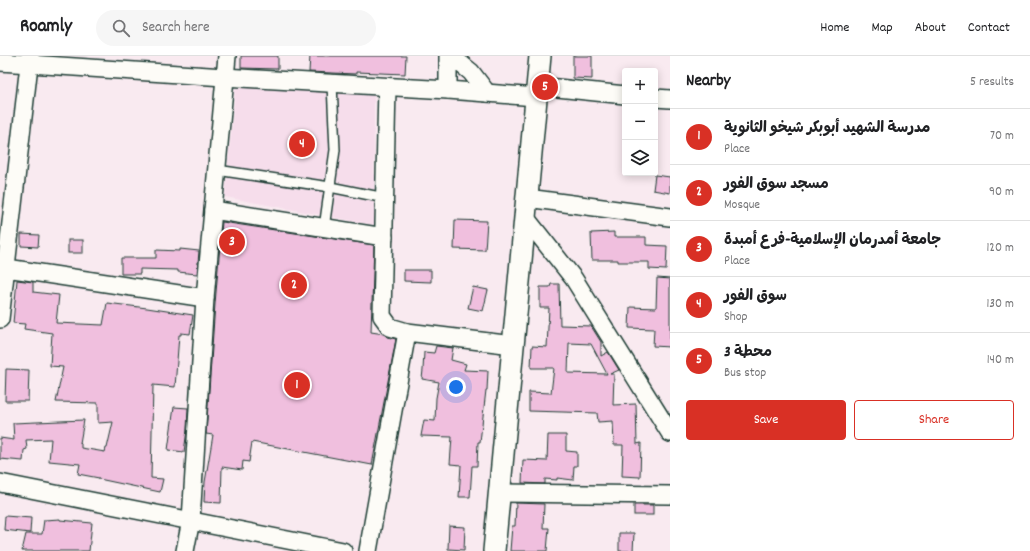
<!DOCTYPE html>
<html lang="en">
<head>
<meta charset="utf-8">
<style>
  body { margin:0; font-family:Dekko,"Playpen Sans Arabic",sans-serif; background:#f6f6f6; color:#202124 }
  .controls { position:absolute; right:12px; top:12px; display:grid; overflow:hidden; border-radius:4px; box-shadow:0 2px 10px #0003 }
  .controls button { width:36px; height:36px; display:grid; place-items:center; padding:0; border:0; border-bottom:1px solid #e0e0e0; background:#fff; color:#202124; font:20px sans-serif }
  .you { position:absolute; left:456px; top:331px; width:14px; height:14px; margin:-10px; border:3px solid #fff; border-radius:50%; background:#1a73e8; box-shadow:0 0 0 6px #1a73e833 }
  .badge { display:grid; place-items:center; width:26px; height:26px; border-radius:50%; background:#d93025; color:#fff; font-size:13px; font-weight:700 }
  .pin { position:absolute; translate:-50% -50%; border:2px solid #fff; box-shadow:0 1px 4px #0006 }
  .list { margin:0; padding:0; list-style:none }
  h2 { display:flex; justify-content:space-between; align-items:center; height:52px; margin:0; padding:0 16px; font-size:17px }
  h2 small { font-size:13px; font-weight:400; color:#757577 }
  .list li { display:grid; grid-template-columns:26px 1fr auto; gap:12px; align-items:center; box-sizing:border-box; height:56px; padding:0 16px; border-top:1px solid #e0e0e0 }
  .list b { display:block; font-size:15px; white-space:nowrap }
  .list p { margin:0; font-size:13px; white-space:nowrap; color:#757577 }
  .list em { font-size:13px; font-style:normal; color:#757577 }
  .actions { display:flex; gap:8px; padding:12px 16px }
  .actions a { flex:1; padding:9px 0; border:1px solid #d93025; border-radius:4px; text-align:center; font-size:14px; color:#d93025 }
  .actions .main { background:#d93025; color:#fff }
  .icon { flex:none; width:22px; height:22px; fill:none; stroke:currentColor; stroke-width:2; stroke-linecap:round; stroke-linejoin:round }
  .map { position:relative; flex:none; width:670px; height:495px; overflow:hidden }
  header { display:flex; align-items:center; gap:24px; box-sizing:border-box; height:56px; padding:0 20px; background:#fff; border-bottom:1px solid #e0e0e0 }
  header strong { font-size:19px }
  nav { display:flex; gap:22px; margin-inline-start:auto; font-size:14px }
  .search { width:280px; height:36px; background:#f6f6f6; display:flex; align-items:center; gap:10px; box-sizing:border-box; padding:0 14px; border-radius:22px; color:#757577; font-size:15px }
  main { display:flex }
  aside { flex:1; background:#fff }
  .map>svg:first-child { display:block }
  .built { fill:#f6ddeb }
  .building { fill:#f0bfde; stroke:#1f3d34; fill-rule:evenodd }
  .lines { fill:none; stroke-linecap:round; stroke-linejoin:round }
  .service-casing { stroke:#1f3d34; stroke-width:12 }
  .minor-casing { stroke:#1f3d34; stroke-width:20 }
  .tertiary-casing { stroke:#1f3d34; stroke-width:24 }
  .service { stroke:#fdfcf7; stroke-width:9 }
  .minor { stroke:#fdfcf7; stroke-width:17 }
  .tertiary { stroke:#fdfcf7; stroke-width:21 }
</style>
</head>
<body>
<header>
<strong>Roamly</strong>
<div class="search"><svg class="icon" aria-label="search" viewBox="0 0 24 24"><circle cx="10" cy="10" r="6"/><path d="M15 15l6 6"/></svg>Search here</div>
<nav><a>Home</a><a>Map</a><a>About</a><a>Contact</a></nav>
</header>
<main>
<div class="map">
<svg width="670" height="495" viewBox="0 0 670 495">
  <rect width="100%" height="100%" fill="#f9eaf0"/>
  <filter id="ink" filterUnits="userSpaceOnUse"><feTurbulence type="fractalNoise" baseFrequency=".025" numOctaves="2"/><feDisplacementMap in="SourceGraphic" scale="8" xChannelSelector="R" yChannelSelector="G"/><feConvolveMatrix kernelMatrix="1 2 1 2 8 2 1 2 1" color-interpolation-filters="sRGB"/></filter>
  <g filter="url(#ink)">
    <path class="built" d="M236 26 374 34V169L225 141Z"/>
    <g class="building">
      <path d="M241 0H278V13L241 12Z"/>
      <path d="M310 0H406L405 18 356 16V18L309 16Z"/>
      <path d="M573 0H592V23L573 22Z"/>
      <path d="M655 119 670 121V137L653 134Z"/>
      <path d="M455 164 487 165 485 194 454 193Z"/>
      <path d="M222 166 374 189 371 276 384 278 387 281 396 283 372 409 252 386 249 406 243 405 242 414 222 411 221 447 204 446 205 426 213 379 206 378 215 248Z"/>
      <path d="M614 176V181H646V189L667 190 666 214 649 213V206H618V204H592L591 177Z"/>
      <path d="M21 178 39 179 38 191 21 190Z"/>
      <rect x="68" y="184" width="15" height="13"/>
      <path d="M180 193 199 195 197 218 178 216V214L140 213V218H121V202H156V194L180 195Z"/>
      <path d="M404 214H431V226L404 225Z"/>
      <path d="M657 222 670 223V291L653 290 654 273 629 272 630 251 656 252Z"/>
      <path d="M17 224 33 226V236L59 239 56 267 103 269 107 247 147 252 193 259 190 278 181 277V279H179L175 331 153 329 151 422 163 423 160 436 99 423V422L78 418 80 408 49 405 51 383 26 384 27 393 24 394 23 405 0 403V382L14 384 13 367 84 364 80 387 81 388V392L105 396 106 392H107L113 366 98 367V347L56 346 63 311 50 310 52 277 24 273 25 268 13 267Z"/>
      <path d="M551 228H559L560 269 591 270 601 286V300L608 296 619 314 610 318H614L613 349 636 348 637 388 641 387 640 421 622 420 623 389H614L613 365 598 366 597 357 529 355V336L551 337 554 312H531L532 290 547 291 549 252H540V231H550ZM569 287 591 288 607 318 568 317Z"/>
      <path d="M473 231 488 234 483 255 468 252Z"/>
      <path d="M436 290 453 292 451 304 466 308 464 314 488 315 487 334H486L480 386H478L477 410H472L470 441H459L461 409 450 408 452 381 421 380 424 364 435 365 436 342 439 326 422 323 423 314 424 296 434 297Z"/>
      <path d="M6 313 29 314 28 345H5Z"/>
      <path d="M174 351 188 352 187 374 184 396 168 394Z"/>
      <path d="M548 379H566V395L577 396V410H574L573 424 557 422V424L545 423V428L522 427 523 404 547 405Z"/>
      <path d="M516 447 544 448 543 472H549L547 495H510L512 470H515Z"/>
      <rect x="634" y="449" width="19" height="10"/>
      <path d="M5 460 31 462 30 477 4 474Z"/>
      <path d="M60 463V464L92 467 89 495H22L26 478H42L44 464Z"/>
      <path d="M449 470 465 471 464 494 448 493Z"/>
      <path d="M619 477H634L633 495H619Z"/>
    </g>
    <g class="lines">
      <g class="service-casing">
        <g id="service">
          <path d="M217 114 330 131 385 142"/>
          <path d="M324 172 335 94 332 28"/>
        </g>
      </g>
      <g class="minor-casing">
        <g id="minor">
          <path d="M451 0 471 16 487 37"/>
          <path d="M0 6 224 21 448 34 536 41"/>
          <path d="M538 30 625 39"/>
          <path d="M387 31 382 260 390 271 407 276 513 289"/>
          <path d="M448 34V0"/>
          <path d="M655 42 670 43"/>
          <path d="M527 142 670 161"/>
          <path d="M213 154 384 181"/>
          <path d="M525 161 574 223 670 377"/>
          <path d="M0 211 205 242"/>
          <path d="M0 263 30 0"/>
          <path d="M0 427 343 495"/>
          <path d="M498 437 670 439"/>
          <path d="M185 495 191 464 205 242 227 0"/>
          <path d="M368 495 407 276"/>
        </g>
      </g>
      <g class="tertiary-casing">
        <path id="tertiary" d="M494 495 540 0"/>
      </g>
      <use href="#service" class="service"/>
      <use href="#minor" class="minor"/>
      <use href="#tertiary" class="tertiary"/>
    </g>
  </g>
</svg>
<div class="controls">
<button>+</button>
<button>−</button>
<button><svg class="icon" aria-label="layers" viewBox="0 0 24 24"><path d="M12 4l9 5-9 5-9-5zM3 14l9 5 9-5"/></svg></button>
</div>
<div class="you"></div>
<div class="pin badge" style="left:297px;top:329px">1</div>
<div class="pin badge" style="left:294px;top:229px">2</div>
<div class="pin badge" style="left:232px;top:186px">3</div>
<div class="pin badge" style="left:302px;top:88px">4</div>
<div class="pin badge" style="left:545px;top:31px">5</div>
</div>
<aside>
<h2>Nearby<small>5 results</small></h2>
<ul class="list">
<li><span class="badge">1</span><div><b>مدرسة الشهيد أبوبكر شيخو الثانوية</b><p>Place</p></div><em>70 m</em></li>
<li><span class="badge">2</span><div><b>مسجد سوق الفور</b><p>Mosque</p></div><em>90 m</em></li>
<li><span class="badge">3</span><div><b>جامعة أمدرمان الإسلامية-فرع أمبدة</b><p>Place</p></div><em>120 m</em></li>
<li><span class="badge">4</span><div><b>سوق الفور</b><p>Shop</p></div><em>130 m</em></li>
<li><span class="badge">5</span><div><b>محطة 3</b><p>Bus stop</p></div><em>140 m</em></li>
</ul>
<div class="actions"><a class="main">Save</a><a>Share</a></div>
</aside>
</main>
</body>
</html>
